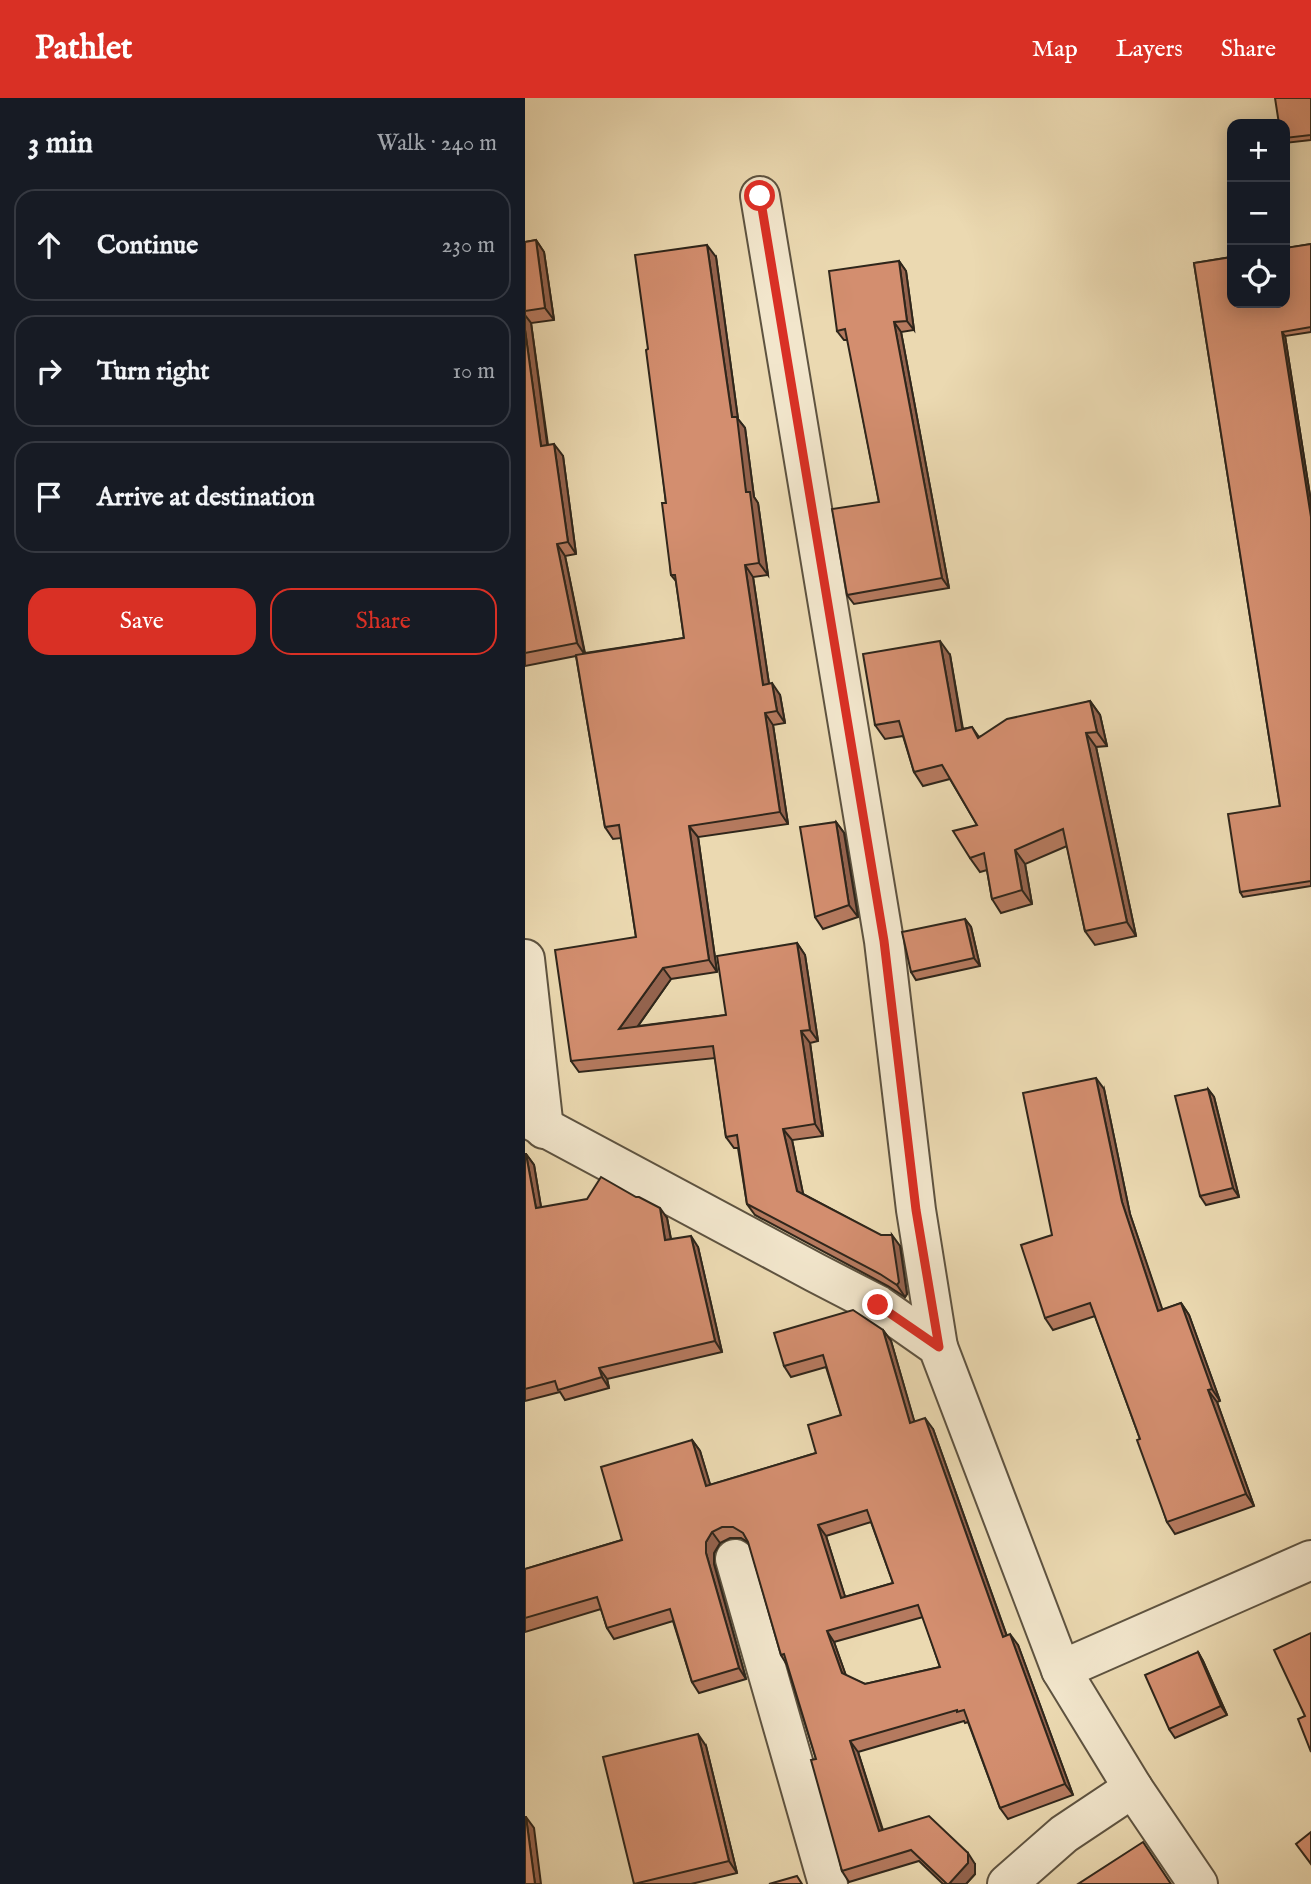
<!DOCTYPE html>
<html lang="en">
<head>
<meta charset="utf-8">
<style>
  body { margin:0; font-family:"IM FELL English",serif; background:#20242c; color:#f1f3f6 }
  .controls { position:absolute; right:21px; top:21px; display:grid; overflow:hidden; border-radius:14px; box-shadow:0 4px 18px #0003 }
  .controls button { width:63px; height:63px; display:grid; place-items:center; padding:0; border:0; border-bottom:2px solid #363941; background:#171b24; color:#f1f3f6; font:35px sans-serif }
  .stop { position:absolute; width:21px; height:21px; margin:-16px; border:5px solid #d93025; border-radius:50%; background:#fff }
  .stop.end { background:#d93025; border-color:#fff; box-shadow:0 2px 7px #0008 }
  .list { margin:0; padding:0; list-style:none }
  h2 { display:flex; justify-content:space-between; align-items:center; height:91px; margin:0; padding:0 28px; font-size:30px }
  h2 small { font-size:23px; font-weight:400; color:#9ea1a6 }
  .list li { display:grid; grid-template-columns:46px 1fr auto; gap:21px; align-items:center; box-sizing:border-box; height:112px; margin:0 14px 14px; padding:0 14px; border:2px solid #363941; border-radius:21px }
  .list b { display:block; font-size:26px; white-space:nowrap }
  .list em { font-size:23px; font-style:normal; color:#9ea1a6 }
  .actions { display:flex; gap:14px; padding:21px 28px }
  .actions a { flex:1; padding:16px 0; border:2px solid #d93025; border-radius:21px; text-align:center; font-size:24px; color:#d93025 }
  .actions .main { background:#d93025; color:#fff }
  .icon { flex:none; width:38px; height:38px; fill:none; stroke:currentColor; stroke-width:2; stroke-linecap:round; stroke-linejoin:round }
  .map { position:relative; flex:none; width:786px; height:1786px; overflow:hidden }
  header { display:flex; align-items:center; gap:42px; box-sizing:border-box; height:98px; padding:0 35px; background:#d93025; color:#fff }
  header strong { font-size:33px }
  nav { display:flex; gap:38px; margin-inline-start:auto; font-size:24px }
  main { display:flex }
  aside { flex:1; background:#171b24 }
  .map>svg:first-child { display:block }
  .lines { fill:none; stroke-linecap:round; stroke-linejoin:round }
  .minor-casing { stroke:#5e5340; stroke-width:42 }
  .minor { stroke:#f2e6cc; stroke-width:38 }
  .wall { fill:#b57a5f; stroke:#2f261b; stroke-width:2; fill-rule:evenodd }
  .shaded-wall { fill:#94634e; stroke:#2f261b; stroke-width:2 }
  .building { fill:#d38e6f; stroke:#2f261b; stroke-width:2; fill-rule:evenodd }
  .route { stroke:#d93025; stroke-width:9 }
</style>
</head>
<body>
<header>
<strong>Pathlet</strong>
<nav><a>Map</a><a>Layers</a><a>Share</a></nav>
</header>
<main>
<aside>
<h2>3 min<small>Walk · 240 m</small></h2>
<ul class="list">
<li><svg class="icon" aria-label="ahead" viewBox="0 0 24 24"><path d="M12 20V5M6 11l6-6 6 6"/></svg><div><b>Continue</b></div><em>230 m</em></li>
<li><svg class="icon" aria-label="right" viewBox="0 0 24 24"><path d="M7 20v-9h11M14 6l5 5-5 5"/></svg><div><b>Turn right</b></div><em>10 m</em></li>
<li><svg class="icon" aria-label="arrive" viewBox="0 0 24 24"><path d="M6 21V4h12l-3 4 3 4H6"/></svg><div><b>Arrive at destination</b></div></li>
</ul>
<div class="actions"><a class="main">Save</a><a>Share</a></div>
</aside>
<div class="map">
<svg width="786" height="1786" viewBox="0 0 786 1786">
  <rect width="100%" height="100%" fill="#ebd9b1"/>
  <filter id="stains"><feTurbulence type="fractalNoise" baseFrequency=".00286" numOctaves="4"/><feColorMatrix values="0 0 0 0 .2 0 0 0 0 .09 0 0 0 0 .02 0 0 0 .5 -.17"/></filter>
  <radialGradient id="worn" r=".72"><stop offset=".6" stop-color="#630" stop-opacity="0"/><stop offset="1" stop-color="#630" stop-opacity=".3"/></radialGradient>
  <g class="lines">
    <g class="minor-casing">
      <g id="minor">
        <path d="M235 98 359 843 391 1112 413 1249"/>
        <path d="M0 861 19 1031"/>
        <path d="M0 1019 291 1175 353 1207 413 1249 536 1572 608 1690 673 1786"/>
        <path d="M210 1461 303 1786"/>
        <path d="M536 1572 786 1462"/>
        <path d="M482 1786 539 1736 608 1690"/>
      </g>
    </g>
    <use href="#minor" class="minor"/>
  </g>
  <g class="wall">
    <path d="M786 0V42L760 45V26Z"/>
    <path d="M11 142 19 154 29 222 6 225 23 347 38 358 51 456 40 458 60 555 159 540 151 483 146 477 141 405 123 251 191 159 213 321 220 330 229 399 233 405 243 477 228 479 244 586 255 597 260 625 248 627 263 726 173 739 192 874 146 881 113 928 201 917 272 845 280 857 293 943 285 945 298 1038 267 1042 278 1096 375 1148 382 1196 380 1199 363 1188 230 1117 222 1106 213 1050H209L201 1039 190 960 54 974 46 963 111 839 96 740 88 741 80 729 51 558 0 568V144Z"/>
    <path d="M786 146V234L760 238 786 404V788L718 799 715 794 755 708 669 165Z"/>
    <path d="M374 163 381 173 389 232 376 234 424 490 329 506 322 497 354 404 323 242H319L312 233Z"/>
    <path d="M425 557 438 631 447 629 454 639 565 603 575 617 582 648 571 649 611 838 570 847 560 833 542 748 500 766 507 806 476 815 467 801 462 772 455 774 445 760 452 727 425 681 398 688 389 674 378 638 360 641 350 627Z"/>
    <path d="M311 724 319 735 333 819 298 831 290 819Z"/>
    <path d="M440 821 446 829 455 868 391 882 386 874Z"/>
    <path d="M579 991 605 1116 637 1212 656 1205 664 1217 695 1303 692 1304 729 1408 650 1436 642 1424 615 1341 570 1218 528 1232 520 1220 527 1137Z"/>
    <path d="M683 991 689 999 714 1099 681 1107 675 1098Z"/>
    <path d="M0 1056H1L9 1067 16 1109 142 1120 146 1141 173 1149 197 1254 82 1281 84 1290 40 1302 35 1294 0 1303Z"/>
    <path d="M358 1232 366 1243 389 1323 408 1331 482 1538 493 1547 548 1697 483 1721 475 1710 443 1624 440 1625 439 1623 333 1654 358 1732 450 1766V1776L441 1786H418L394 1763 324 1784 317 1773 291 1661 262 1567 256 1557 224 1445 216 1440H205L195 1445 189 1455V1466L221 1581 174 1595 167 1584 148 1523 89 1541 82 1530 76 1511 0 1534V1471L97 1442 167 1342 175 1353 185 1387 291 1355 316 1317 301 1269 266 1279 259 1268ZM346 1424 368 1485 320 1499 301 1438ZM398 1519 415 1569 340 1586 321 1578 309 1544Z"/>
    <path d="M673 1554 678 1563 702 1617 650 1640 644 1631Z"/>
    <path d="M181 1648 212 1775 166 1786H109Z"/>
  </g>
  <g class="shaded-wall">
    <path d="M11 142 19 154 29 222 20 210Z"/>
    <path d="M182 147 191 159 213 321 220 330 229 399 233 405 243 477 234 465 207 319Z"/>
    <path d="M374 163 381 173 389 232 382 223Z"/>
    <path d="M0 217 6 225 24 360 16 348 0 232Z"/>
    <path d="M369 224 376 234 424 490 417 480Z"/>
    <path d="M757 234 760 238 786 404V419Z"/>
    <path d="M29 346 38 358 51 456 43 444Z"/>
    <path d="M32 446 40 458 60 557 52 545Z"/>
    <path d="M220 467 228 479 246 599 238 587Z"/>
    <path d="M415 543 425 557 440 647 431 633Z"/>
    <path d="M247 585 255 597 260 625 252 613Z"/>
    <path d="M565 603 575 617 582 648 572 634Z"/>
    <path d="M240 615 248 627 263 726 255 714Z"/>
    <path d="M561 635 571 649 611 838 602 824Z"/>
    <path d="M311 724 319 735 333 819 324 807Z"/>
    <path d="M164 728 173 739 192 874 184 862Z"/>
    <path d="M490 752 500 766 507 806 497 792Z"/>
    <path d="M440 821 446 829 455 868 449 860Z"/>
    <path d="M272 845 280 857 293 943 285 932Z"/>
    <path d="M138 870 146 881 103 942 94 931Z"/>
    <path d="M276 933 285 945 298 1038 290 1026Z"/>
    <path d="M571 980 579 991 605 1116 642 1225 633 1213 597 1104Z"/>
    <path d="M683 991 689 999 714 1099 708 1090Z"/>
    <path d="M258 1031 267 1042 280 1105 272 1093Z"/>
    <path d="M1 1056 9 1067 18 1121 11 1110Z"/>
    <path d="M135 1110 142 1120 148 1153 140 1142Z"/>
    <path d="M367 1137 375 1148 382 1196 380 1199 372 1187Z"/>
    <path d="M166 1138 173 1149 197 1254 190 1243Z"/>
    <path d="M656 1205 664 1217 695 1303 687 1291Z"/>
    <path d="M358 1232 366 1243 393 1336 385 1325Z"/>
    <path d="M74 1270 82 1281 84 1290 77 1279Z"/>
    <path d="M683 1292 692 1304 729 1408 721 1396Z"/>
    <path d="M400 1320 408 1331 486 1550 478 1539Z"/>
    <path d="M167 1342 175 1353 189 1399 181 1388Z"/>
    <path d="M293 1427 301 1438 324 1511 316 1500Z"/>
    <path d="M187 1434 195 1445 189 1455V1466L221 1581 214 1570 181 1455V1444Z"/>
    <path d="M302 1533 309 1544 324 1586 317 1575Z"/>
    <path d="M485 1536 493 1547 548 1697 540 1686Z"/>
    <path d="M673 1554 678 1563 702 1617 696 1608Z"/>
    <path d="M173 1636 181 1648 212 1775 204 1763Z"/>
    <path d="M325 1643 333 1654 361 1744 354 1733Z"/>
    <path d="M1 1719 9 1730 16 1786H10Z"/>
    <path d="M443 1755 450 1766V1776L441 1786H424Z"/>
  </g>
  <g class="building">
    <path d="M750 0H786V37L760 40V26H754Z"/>
    <path d="M11 142 20 210 0 213V144Z"/>
    <path d="M786 146V229L757 234 786 419V783L715 794 703 716 755 708 669 165 707 159V205H760V150Z"/>
    <path d="M182 147 207 319H212L221 394H225L234 465 220 467 238 587 247 585 252 613 240 615 255 714 164 728 184 862 138 870 94 931 201 917 192 858 272 845 285 932 276 933 290 1026 258 1031 272 1093 356 1137H367L374 1184 372 1187 355 1176 222 1106 212 1037 201 1039 188 948 46 963 30 852 111 839 94 727 80 729 51 557 159 540 150 477H146L137 405H141L121 252 123 251 110 157Z"/>
    <path d="M374 163 382 223 369 224 417 480 322 497 307 411 354 404 320 231 312 233 304 173Z"/>
    <path d="M0 232 16 348 29 346 43 444 32 446 52 545 0 555Z"/>
    <path d="M415 543 431 633 447 629 453 640 482 621 565 603 572 634 561 635 602 824 560 833 538 731 490 752 497 792 467 801 459 755 445 760 428 733 452 727 417 667 389 674 374 623 350 627 338 556Z"/>
    <path d="M311 724 324 807 290 819 275 729Z"/>
    <path d="M440 821 449 860 386 874 377 834Z"/>
    <path d="M571 980 597 1104 633 1213 656 1205 687 1291 683 1292 721 1396 642 1424 612 1342 615 1341 565 1205 520 1220 496 1147 527 1137 498 995Z"/>
    <path d="M683 991 708 1090 675 1098 650 998Z"/>
    <path d="M0 1056H1L11 1110 62 1101 76 1079 111 1099H114L135 1110 140 1142 166 1138 190 1243 74 1270 77 1279 33 1292 30 1283 0 1291Z"/>
    <path d="M328 1212 358 1232 385 1325 400 1320 478 1539 485 1536 540 1686 475 1710 439 1612 432 1614V1612L325 1643 354 1733 404 1718 443 1755V1765L424 1786H422L386 1752 317 1773 286 1662 291 1661 259 1556 256 1557 223 1444 218 1435 208 1429H197L187 1434 181 1444V1455L214 1570 167 1584 145 1511 82 1530 72 1499 0 1520V1471L97 1442 76 1369 167 1342 181 1388 291 1355 283 1327 316 1317 298 1257 259 1268 249 1235ZM342 1412 368 1485 316 1500 293 1427ZM393 1507 415 1569 340 1586 317 1575 302 1533Z"/>
    <path d="M786 1535V1654L773 1621 780 1618 749 1552Z"/>
    <path d="M673 1554 696 1608 644 1631 620 1577Z"/>
    <path d="M173 1636 204 1763 109 1786 78 1659Z"/>
    <path d="M0 1719H1L10 1786H0Z"/>
    <path d="M786 1734V1766L771 1746Z"/>
    <path d="M618 1744 646 1786H553Z"/>
    <path d="M272 1778 277 1786H244Z"/>
  </g>
  <g class="lines">
    <path class="route" d="M235 98 359 843 391 1112 414 1249 353 1207"/>
  </g>
  <rect width="100%" height="100%" filter="url(#stains)"/>
  <rect width="100%" height="100%" fill="url(#worn)"/>
</svg>
<div class="controls">
<button>+</button>
<button>−</button>
<button><svg class="icon" aria-label="locate" viewBox="0 0 24 24"><circle cx="12" cy="12" r="6"/><path d="M12 2v4M12 18v4M2 12h4M18 12h4"/></svg></button>
</div>
<div class="stop" style="left:235px;top:98px"></div>
<div class="stop end" style="left:353px;top:1207px"></div>
</div>
</main>
</body>
</html>
